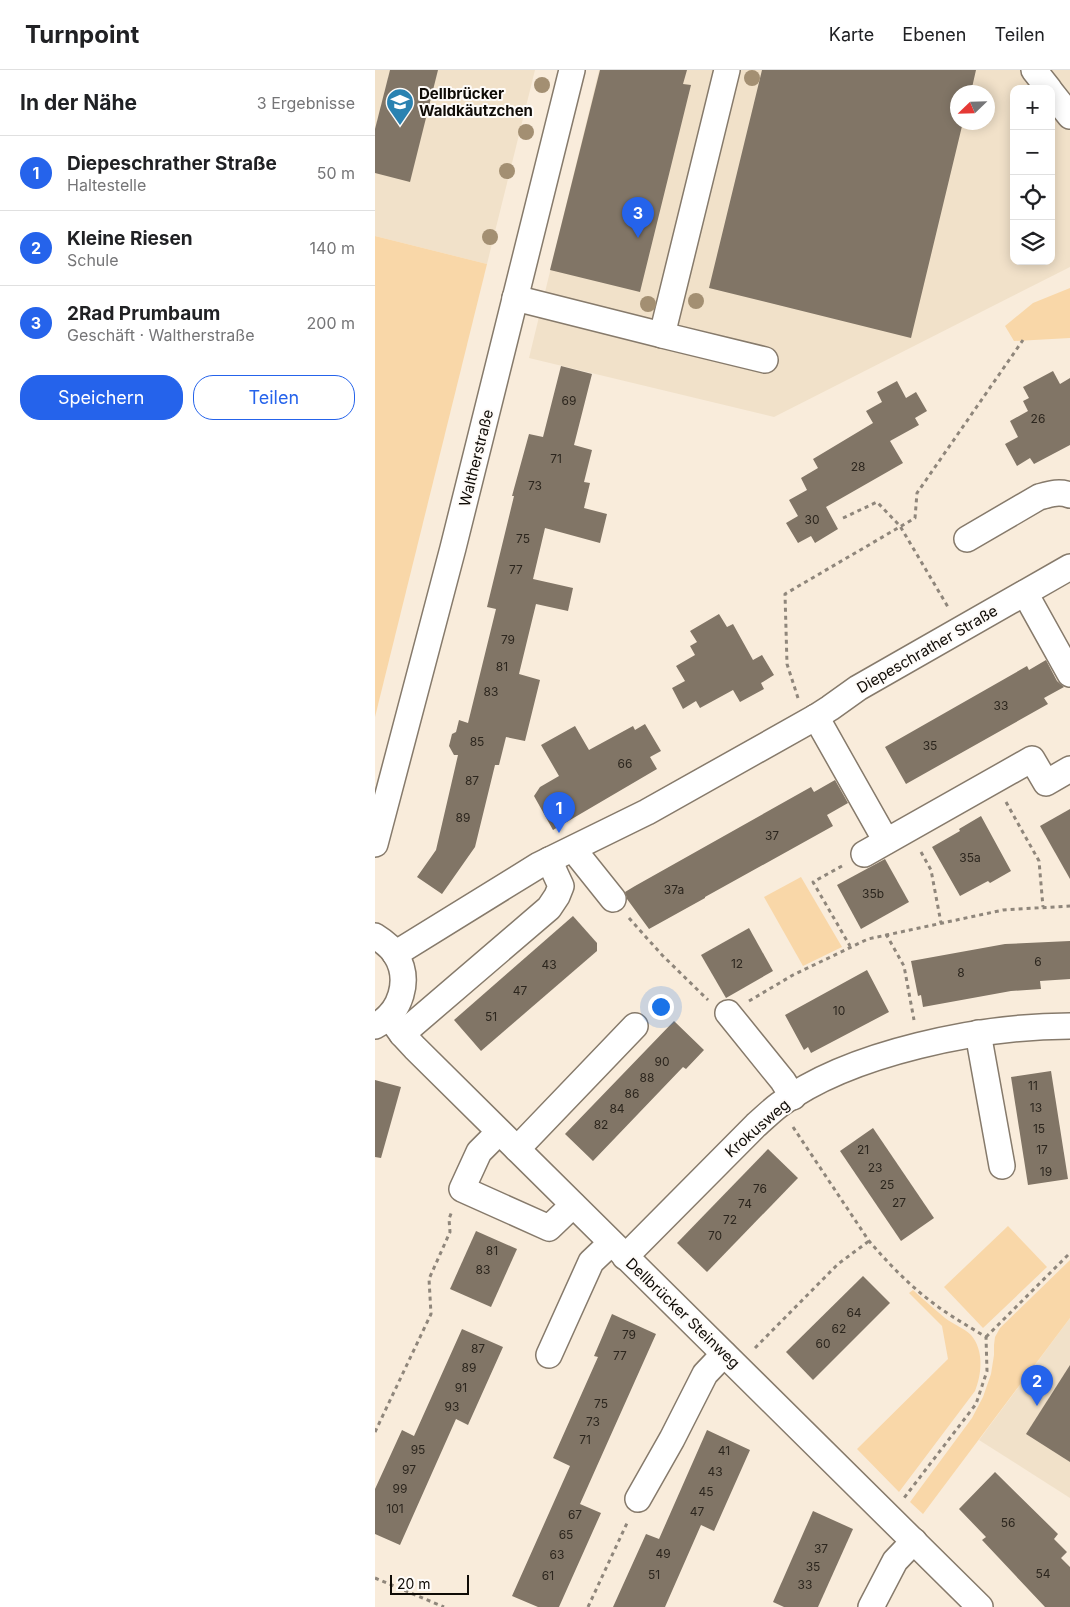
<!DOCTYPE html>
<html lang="de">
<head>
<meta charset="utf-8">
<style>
  body { margin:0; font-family:Inter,sans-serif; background:#f2f2f2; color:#202124 }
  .controls { position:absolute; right:15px; top:15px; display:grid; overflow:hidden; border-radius:10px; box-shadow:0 2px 12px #0003 }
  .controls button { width:45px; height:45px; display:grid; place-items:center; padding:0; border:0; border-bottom:1px solid #e0e0e0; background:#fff; color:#202124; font:25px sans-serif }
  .compass { position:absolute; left:575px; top:15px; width:45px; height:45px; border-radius:50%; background:#fff; box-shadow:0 2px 12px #0003; rotate:247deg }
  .scale { position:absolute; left:15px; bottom:12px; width:79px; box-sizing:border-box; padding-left:5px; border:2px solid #0f0b06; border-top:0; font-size:14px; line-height:18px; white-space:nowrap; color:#0f0b06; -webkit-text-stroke:4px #fefbf8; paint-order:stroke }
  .you { position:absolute; left:285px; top:936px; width:18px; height:18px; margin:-12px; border:4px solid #fff; border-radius:50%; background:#1a73e8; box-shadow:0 0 0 8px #1a73e833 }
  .badge { display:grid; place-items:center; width:32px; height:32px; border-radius:50%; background:#2563eb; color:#fff; font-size:16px; font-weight:700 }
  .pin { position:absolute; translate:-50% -41px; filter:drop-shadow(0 1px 2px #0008) }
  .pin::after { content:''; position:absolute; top:26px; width:18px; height:15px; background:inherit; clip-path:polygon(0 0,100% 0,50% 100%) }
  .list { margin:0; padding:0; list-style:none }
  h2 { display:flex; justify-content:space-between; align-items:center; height:65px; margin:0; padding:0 20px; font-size:21px }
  h2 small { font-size:16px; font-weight:400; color:#757577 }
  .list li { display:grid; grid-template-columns:32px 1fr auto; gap:15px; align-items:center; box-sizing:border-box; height:75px; padding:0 20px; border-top:1px solid #e0e0e0 }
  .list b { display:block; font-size:19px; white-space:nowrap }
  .list p { margin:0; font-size:16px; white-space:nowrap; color:#757577 }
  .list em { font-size:16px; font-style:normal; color:#757577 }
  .actions { display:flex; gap:10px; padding:15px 20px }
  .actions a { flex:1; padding:11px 0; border:1px solid #2563eb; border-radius:20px; text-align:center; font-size:18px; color:#2563eb }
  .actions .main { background:#2563eb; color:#fff }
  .icon { flex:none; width:28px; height:28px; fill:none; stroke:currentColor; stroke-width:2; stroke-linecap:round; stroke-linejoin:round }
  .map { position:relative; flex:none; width:695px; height:1537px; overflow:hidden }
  header { display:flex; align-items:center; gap:30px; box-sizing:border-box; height:70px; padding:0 25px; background:#fff; border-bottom:1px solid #e0e0e0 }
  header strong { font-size:24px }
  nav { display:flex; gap:28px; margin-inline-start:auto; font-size:18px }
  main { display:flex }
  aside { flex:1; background:#fff }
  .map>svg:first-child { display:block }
  .built { fill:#f1e1c9; fill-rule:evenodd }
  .green { fill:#f9d7a8 }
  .building { fill:#817566 }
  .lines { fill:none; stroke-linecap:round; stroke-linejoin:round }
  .minor-casing { stroke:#867a6b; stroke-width:28 }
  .path { stroke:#8f867b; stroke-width:3; stroke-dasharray:4 4; stroke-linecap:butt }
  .minor { stroke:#fff; stroke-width:25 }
  .tree { fill:#a38f72 }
  .labels { text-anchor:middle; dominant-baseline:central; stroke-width:4; stroke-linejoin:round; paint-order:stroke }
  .number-label { font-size:12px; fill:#2c261e }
  .poi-label { font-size:15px; font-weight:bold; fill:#0f0b06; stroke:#fefbf8; text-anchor:start }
  .street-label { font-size:15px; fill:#0f0b06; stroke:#fefbf8 }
</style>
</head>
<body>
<header>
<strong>Turnpoint</strong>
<nav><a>Karte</a><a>Ebenen</a><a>Teilen</a></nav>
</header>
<main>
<aside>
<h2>In der Nähe<small>3 Ergebnisse</small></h2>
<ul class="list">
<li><span class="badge">1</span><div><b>Diepeschrather Straße</b><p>Haltestelle</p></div><em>50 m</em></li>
<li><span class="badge">2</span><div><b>Kleine Riesen</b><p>Schule</p></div><em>140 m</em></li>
<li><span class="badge">3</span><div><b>2Rad Prumbaum</b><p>Geschäft · Waltherstraße</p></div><em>200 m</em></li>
</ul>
<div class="actions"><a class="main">Speichern</a><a>Teilen</a></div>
</aside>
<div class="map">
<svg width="695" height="1537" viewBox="0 0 695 1537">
  <rect width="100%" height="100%" fill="#f9ecdb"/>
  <g class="built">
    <path d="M0 0H160L112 194 0 166Z"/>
    <path d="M224 0H695V197L399 347 154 288ZM639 19H676V191H639ZM582 22H612V52H582Z"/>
    <path d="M695 1248V1428L604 1370Z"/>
  </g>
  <g class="green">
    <path d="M0 166 112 194 0 647Z"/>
    <path d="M695 218V268L639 271 630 256 658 233Z"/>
    <path d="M426 807 467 877 428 896 389 827Z"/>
    <path d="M633 1156 672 1197 608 1258 569 1217Z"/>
    <path d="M695 1190V1248L548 1444 535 1432 597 1348 608 1327 616 1304 619 1285V1275L620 1267 625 1258Z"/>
    <path d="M538 1220C548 1229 559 1239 570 1248 578 1254 589 1258 596 1265 609 1280 607 1304 600 1321L524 1422 482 1379 573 1289 567 1256 534 1223Z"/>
  </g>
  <g class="building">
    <path d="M15 0H63L35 112 0 103V59Z"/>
    <path d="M225 0H312L308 14 316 15 265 222 175 200Z"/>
    <path d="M387 0H601L596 22H582V52H588L536 268 334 218Z"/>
    <path d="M186 296 217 304 199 375 217 380 209 412 215 413 209 438 232 444 225 473 170 458 158 509 198 518 193 541 161 534 144 604 165 610 150 671 131 667 124 695H120L100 777 67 824 42 807 61 780 83 685H79L74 676 77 664 81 662 84 650 93 653 121 539 112 537 139 426H137L154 364 168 367Z"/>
    <path d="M678 301 685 314 695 308V375L659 394 655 388 642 396 630 374 643 367 635 351 653 341 648 331 654 328 648 317Z"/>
    <path d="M522 311 531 328 541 322 552 341 540 348 544 355 515 371 528 393 451 437 463 459 440 473 436 466 423 473 411 453 423 446 414 430 432 420 426 408 443 398 438 389 498 353 491 341 507 332 502 322Z"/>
    <path d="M344 544 352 557 358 554 378 590 387 585 399 605 386 613 389 619 365 632 358 620 325 638 321 631 308 639 297 618 310 611 301 596 320 585 315 576 322 572 315 561Z"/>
    <path d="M671 590 682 611 689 617 669 628 673 634 531 714 510 677 652 596 654 600Z"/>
    <path d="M270 654 286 681 275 687 282 699 178 760 159 726 165 717 184 706 166 675 200 656 214 680 258 656 260 660Z"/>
    <path d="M460 710 473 733 452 745 458 756 330 827V828L274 859 252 829 250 822 260 816 436 717 439 722Z"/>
    <path d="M695 739V809L665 756Z"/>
    <path d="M606 746 636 801 615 813 613 811 585 826 557 777 585 761 584 759Z"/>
    <path d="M510 789 534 832 486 859 462 815Z"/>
    <path d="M198 846 222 873V881L106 981 79 950Z"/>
    <path d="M374 858 398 901 351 928 326 885Z"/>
    <path d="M695 871V909L665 911 666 919 636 921 548 937 546 925 543 926 536 891 630 874Z"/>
    <path d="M492 900 514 942 436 983 433 977 429 980 410 945Z"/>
    <path d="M299 951 329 980 311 999 308 997 218 1091 190 1064Z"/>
    <path d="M676 1001 693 1109 653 1115 636 1007Z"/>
    <path d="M0 1010 26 1017 6 1088 0 1087Z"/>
    <path d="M498 1058 559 1148 526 1171 465 1081Z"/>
    <path d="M393 1079 423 1108 332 1202 302 1173Z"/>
    <path d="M101 1161 142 1179 116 1237 75 1219Z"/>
    <path d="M488 1206 515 1233 438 1310 411 1282Z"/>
    <path d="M237 1244 281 1264 205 1434 226 1443 184 1537H163L137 1526 195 1396 178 1388 223 1287 219 1286Z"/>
    <path d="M87 1259 128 1277 93 1355 81 1349 25 1475 0 1464V1419L27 1360 39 1366Z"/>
    <path d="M695 1295V1392L651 1364Z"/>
    <path d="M332 1360 375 1380 339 1461 326 1455 290 1537H238L271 1464 284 1469Z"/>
    <path d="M620 1402 683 1464 679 1469 692 1482 686 1488 695 1497V1537H670L607 1470 611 1467 584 1439Z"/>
    <path d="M438 1441 478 1459 443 1537H409L398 1532Z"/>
  </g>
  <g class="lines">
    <g class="minor-casing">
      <g id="minor">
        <path d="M659 0 674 19"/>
        <path d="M676 22 695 46"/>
        <path d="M140 228 287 265 352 0"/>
        <path d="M287 265 390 290"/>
        <path d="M592 469 664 427C675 424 684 421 695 425"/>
        <path d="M650 523 695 604"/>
        <path d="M441 647 511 771"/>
        <path d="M0 774 78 478 197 0"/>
        <path d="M198 779 238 829"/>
        <path d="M489 784 657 689 671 713 695 699"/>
        <path d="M0 866C8 871 16 877 21 885 36 910 26 943 0 956"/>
        <path d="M20 884 164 795 272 742 441 647 455 638 483 618 695 497"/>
        <path d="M353 943 408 1011 418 1027"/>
        <path d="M14 946 27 964 40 978 605 1537"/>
        <path d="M603 963 627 1096"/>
        <path d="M27 964 174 838 182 826 186 816 174 790"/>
        <path d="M124 1062 104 1082 87 1119 174 1158 198 1135"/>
        <path d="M142 1079 260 956"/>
        <path d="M250 1187 381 1055C388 1049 396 1041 404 1035 475 982 608 956 695 956"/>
        <path d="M174 1285 216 1192 236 1173"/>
        <path d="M263 1429 297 1369 330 1304 349 1284"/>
        <path d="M496 1537 520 1491 539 1471"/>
      </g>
    </g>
    <g class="path">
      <path d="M468 448 502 432 525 456 573 537"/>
      <path d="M423 628 412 594 410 524 540 448 542 423 648 270"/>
      <path d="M631 732 664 791 668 837"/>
      <path d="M546 782 556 800 566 853"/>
      <path d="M467 796 438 812 475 876"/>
      <path d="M254 848 287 885 333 930"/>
      <path d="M511 864 529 896 539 950"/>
      <path d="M374 931 418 905 493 869 628 840 695 836"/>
      <path d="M418 1057 494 1171C514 1194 534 1215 558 1233 575 1246 593 1256 611 1267L612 1301 601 1334 529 1428"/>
      <path d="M611 1267 695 1183"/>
      <path d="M380 1278 463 1194 494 1171"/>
      <path d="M0 1362 56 1244 54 1209 75 1162 74 1149 77 1141"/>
      <path d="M0 1508 69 1537"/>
      <path d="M213 1537 253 1451"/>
    </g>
    <use href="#minor" class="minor"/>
  </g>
  <g class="tree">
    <circle cx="377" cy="8" r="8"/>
    <circle cx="167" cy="15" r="8"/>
    <circle cx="151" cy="62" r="8"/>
    <circle cx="132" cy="101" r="8"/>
    <circle cx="115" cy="167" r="8"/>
    <circle cx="321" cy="231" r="8"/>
    <circle cx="273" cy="234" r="8"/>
  </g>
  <defs>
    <g id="school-pin" transform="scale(1.4375)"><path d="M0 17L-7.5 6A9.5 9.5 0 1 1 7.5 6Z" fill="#2a82b1" stroke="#fefbf8"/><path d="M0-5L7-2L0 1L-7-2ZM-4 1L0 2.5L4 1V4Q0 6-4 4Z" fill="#fff"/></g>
  </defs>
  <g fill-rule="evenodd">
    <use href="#school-pin" x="25" y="32"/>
  </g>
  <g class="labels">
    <g class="number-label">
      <text x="194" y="330">69</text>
      <text x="663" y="348">26</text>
      <text x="181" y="388">71</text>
      <text x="483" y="396">28</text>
      <text x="160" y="415">73</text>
      <text x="437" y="449">30</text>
      <text x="148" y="468">75</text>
      <text x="141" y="499">77</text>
      <text x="133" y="569">79</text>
      <text x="127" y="596">81</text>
      <text x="116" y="621">83</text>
      <text x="626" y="635">33</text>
      <text x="102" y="671">85</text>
      <text x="555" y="675">35</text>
      <text x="250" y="693">66</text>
      <text x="97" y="710">87</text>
      <text x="88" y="747">89</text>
      <text x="397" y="765">37</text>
      <text x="595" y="787">35a</text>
      <text x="299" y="819">37a</text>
      <text x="498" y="823">35b</text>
      <text x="663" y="891">6</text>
      <text x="362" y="893">12</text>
      <text x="174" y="894">43</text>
      <text x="586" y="902">8</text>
      <text x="145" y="920">47</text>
      <text x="464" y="940">10</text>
      <text x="116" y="946">51</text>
      <text x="287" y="991">90</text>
      <text x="272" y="1007">88</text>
      <text x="658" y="1015">11</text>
      <text x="257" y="1023">86</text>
      <text x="661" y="1037">13</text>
      <text x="242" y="1038">84</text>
      <text x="226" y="1054">82</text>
      <text x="664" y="1058">15</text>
      <text x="488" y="1079">21</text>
      <text x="667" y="1079">17</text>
      <text x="500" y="1097">23</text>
      <text x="671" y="1101">19</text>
      <text x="512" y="1114">25</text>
      <text x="385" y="1118">76</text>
      <text x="524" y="1132">27</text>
      <text x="370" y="1133">74</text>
      <text x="355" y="1149">72</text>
      <text x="340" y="1165">70</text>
      <text x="117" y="1180">81</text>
      <text x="108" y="1199">83</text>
      <text x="479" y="1242">64</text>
      <text x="464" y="1258">62</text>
      <text x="254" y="1264">79</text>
      <text x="448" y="1273">60</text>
      <text x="103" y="1278">87</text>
      <text x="245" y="1285">77</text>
      <text x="94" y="1297">89</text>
      <text x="86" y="1317">91</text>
      <text x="226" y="1333">75</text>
      <text x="77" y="1336">93</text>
      <text x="218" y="1351">73</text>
      <text x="210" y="1369">71</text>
      <text x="43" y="1379">95</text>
      <text x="349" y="1380">41</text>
      <text x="34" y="1399">97</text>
      <text x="340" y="1401">43</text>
      <text x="25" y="1418">99</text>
      <text x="331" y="1421">45</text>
      <text x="20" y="1438">101</text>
      <text x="322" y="1441">47</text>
      <text x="200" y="1444">67</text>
      <text x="633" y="1452">56</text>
      <text x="191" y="1464">65</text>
      <text x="446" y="1478">37</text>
      <text x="288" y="1483">49</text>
      <text x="182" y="1484">63</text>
      <text x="438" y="1496">35</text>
      <text x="668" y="1503">54</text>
      <text x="279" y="1504">51</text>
      <text x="173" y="1505">61</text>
      <text x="430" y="1514">33</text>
    </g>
    <g class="poi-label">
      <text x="44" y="23">Dellbrücker<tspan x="44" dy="17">Waldkäutzchen</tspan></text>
    </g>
    <g class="street-label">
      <text transform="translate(101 388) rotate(-76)">Waltherstraße</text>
      <text transform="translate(552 579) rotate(-30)">Diepeschrather Straße</text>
      <text transform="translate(382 1058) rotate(-41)">Krokusweg</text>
      <text transform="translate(308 1243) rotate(44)">Dellbrücker Steinweg</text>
    </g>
  </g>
</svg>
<div class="controls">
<button>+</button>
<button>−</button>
<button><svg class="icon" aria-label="locate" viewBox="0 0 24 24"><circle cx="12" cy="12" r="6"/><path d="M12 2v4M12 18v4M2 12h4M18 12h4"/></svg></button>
<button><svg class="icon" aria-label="layers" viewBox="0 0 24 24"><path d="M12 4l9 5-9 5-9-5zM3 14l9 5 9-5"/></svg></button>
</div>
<svg class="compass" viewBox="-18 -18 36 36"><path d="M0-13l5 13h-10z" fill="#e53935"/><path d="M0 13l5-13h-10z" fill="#757577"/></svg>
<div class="scale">20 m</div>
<div class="you"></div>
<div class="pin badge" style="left:184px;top:763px">1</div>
<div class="pin badge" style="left:662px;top:1336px">2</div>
<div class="pin badge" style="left:263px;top:168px">3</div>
</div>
</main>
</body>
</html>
